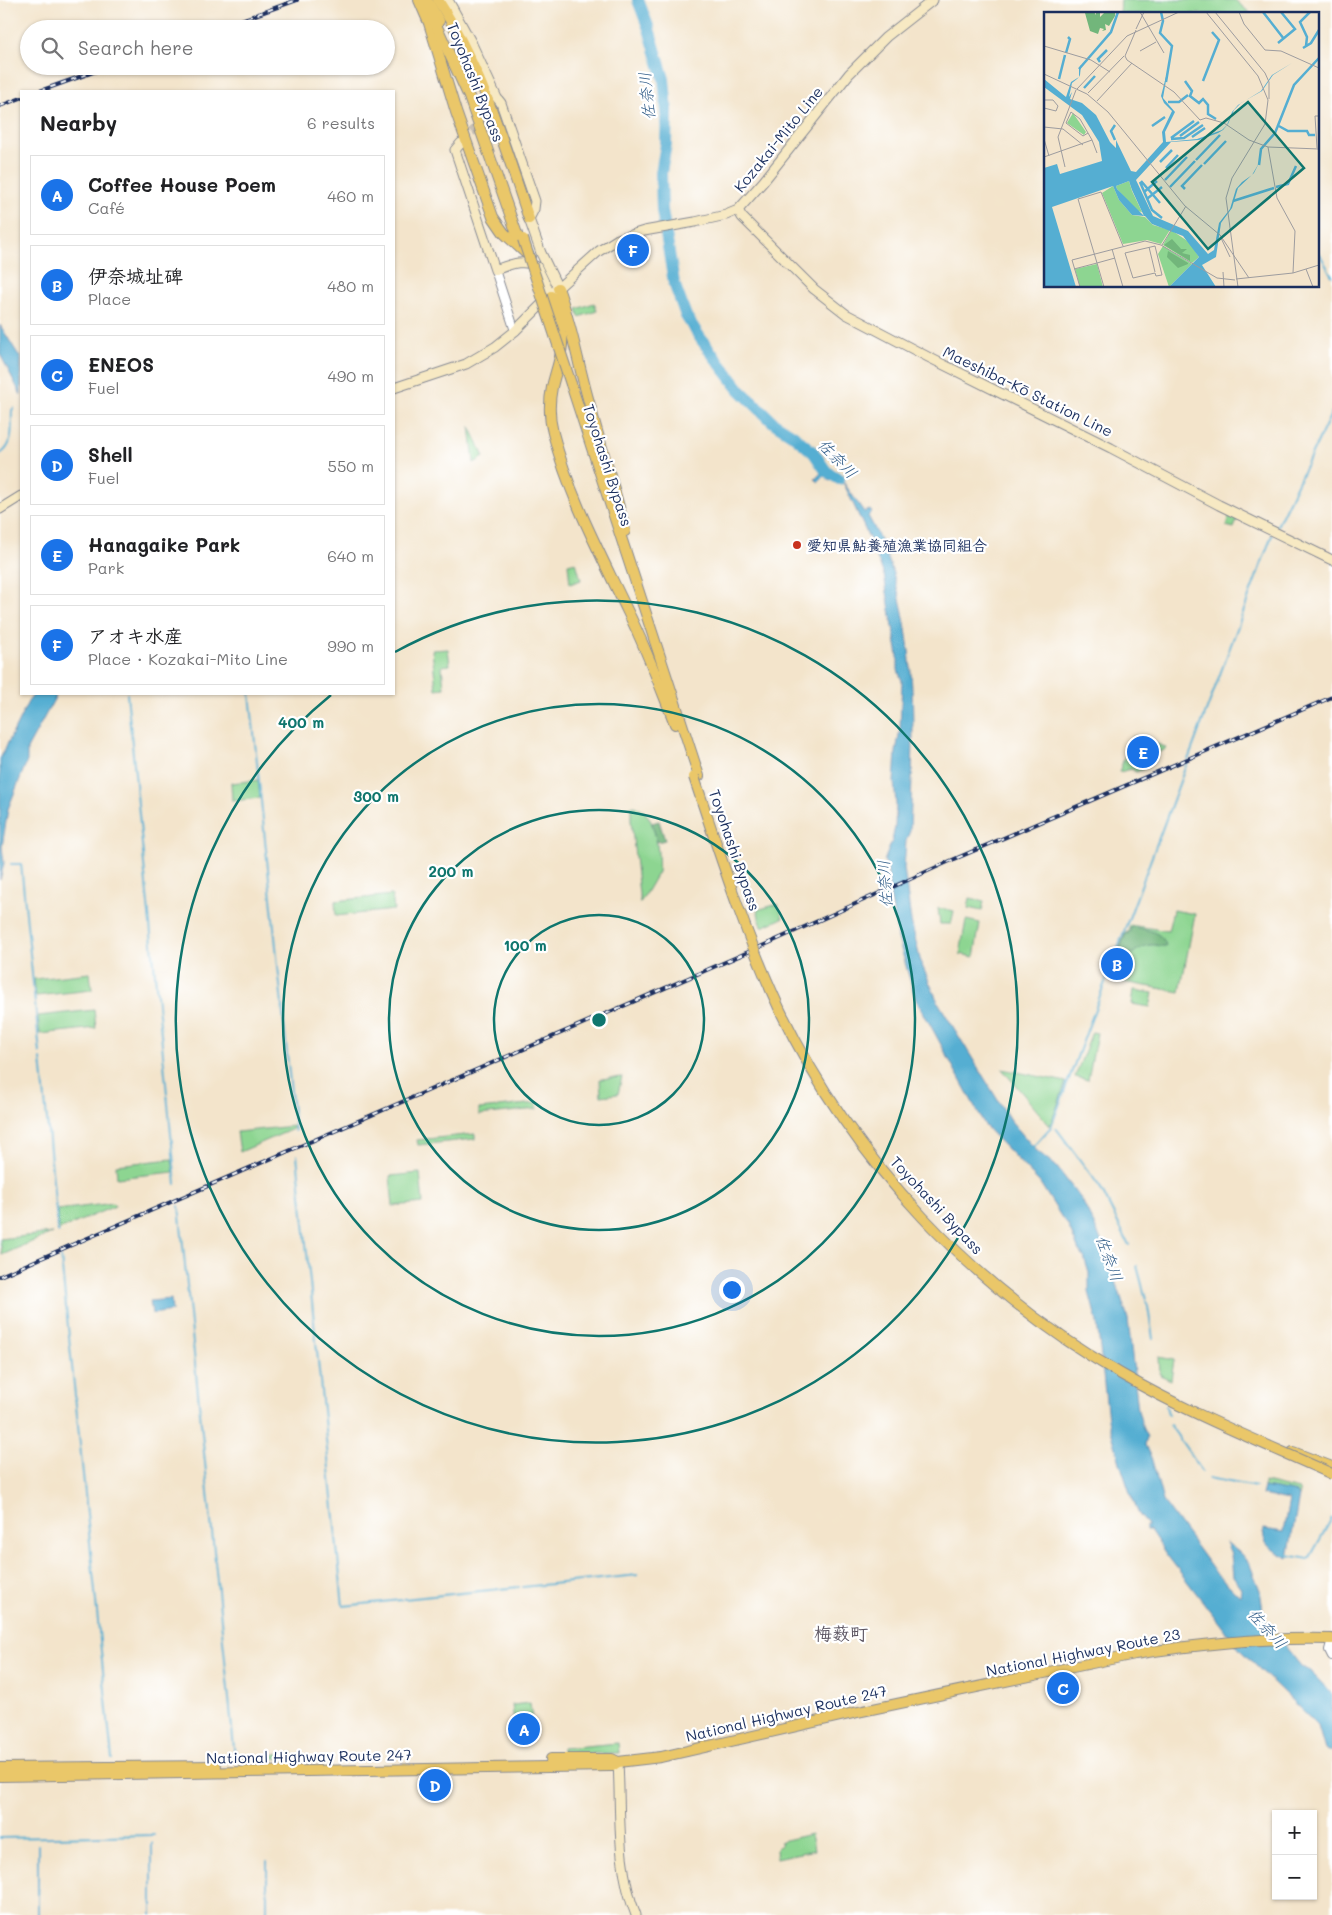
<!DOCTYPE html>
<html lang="en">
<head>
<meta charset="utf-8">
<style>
  body { margin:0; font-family:Mali,"Klee One",sans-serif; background:#f2f2f2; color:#202124 }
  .controls { position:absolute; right:15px; bottom:15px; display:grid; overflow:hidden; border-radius:0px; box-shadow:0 1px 4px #0004 }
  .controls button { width:45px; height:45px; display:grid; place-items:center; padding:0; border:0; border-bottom:1px solid #e0e0e0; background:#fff; color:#202124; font:25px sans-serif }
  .you { position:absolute; left:731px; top:1289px; width:18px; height:18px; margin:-12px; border:4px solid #fff; border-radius:50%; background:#1a73e8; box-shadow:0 0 0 8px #1a73e833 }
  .badge { display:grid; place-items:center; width:32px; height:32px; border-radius:50%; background:#1a73e8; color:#fff; font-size:16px; font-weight:700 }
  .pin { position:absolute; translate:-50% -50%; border:2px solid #fff; box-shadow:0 1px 5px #0006 }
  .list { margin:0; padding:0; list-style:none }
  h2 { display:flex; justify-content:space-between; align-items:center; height:65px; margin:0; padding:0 20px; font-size:21px }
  h2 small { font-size:16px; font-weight:400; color:#757577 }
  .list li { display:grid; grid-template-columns:32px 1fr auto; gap:15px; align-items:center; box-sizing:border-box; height:80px; margin:0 10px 10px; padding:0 10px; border:1px solid #e0e0e0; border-radius:0px }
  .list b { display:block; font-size:19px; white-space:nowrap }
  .list p { margin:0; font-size:16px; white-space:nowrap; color:#757577 }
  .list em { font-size:16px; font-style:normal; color:#757577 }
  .icon { flex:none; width:28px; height:28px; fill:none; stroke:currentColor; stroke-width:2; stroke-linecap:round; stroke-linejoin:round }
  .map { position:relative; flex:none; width:1332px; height:1915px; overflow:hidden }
  .search { position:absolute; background:#fff; box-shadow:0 1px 4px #0004; left:20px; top:20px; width:375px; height:55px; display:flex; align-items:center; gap:12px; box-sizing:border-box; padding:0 18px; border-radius:28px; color:#757577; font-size:19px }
  .panel { position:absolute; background:#fff; box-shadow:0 1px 4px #0004; left:20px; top:90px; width:375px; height:605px; border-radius:0px }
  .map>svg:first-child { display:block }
  .green { fill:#8dd591; stroke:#548278 }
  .forest { fill:#72b67b; stroke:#46726c }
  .water { fill:#55aed2; stroke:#386e98 }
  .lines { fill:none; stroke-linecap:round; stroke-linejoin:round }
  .stream { stroke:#55aed2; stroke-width:2 }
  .river { stroke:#55aed2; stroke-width:12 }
  .secondary-tunnel { stroke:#c8c0b5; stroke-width:9; stroke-dasharray:9 4.5; stroke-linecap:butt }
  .tertiary-casing { stroke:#878a94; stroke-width:10 }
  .secondary-casing { stroke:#878a94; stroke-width:11 }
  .trunk-casing { stroke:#878a94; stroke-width:12 }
  .tertiary { stroke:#fff; stroke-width:8 }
  .secondary { stroke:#f7e9c3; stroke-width:9 }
  .trunk { stroke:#eac769; stroke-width:10 }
  .rail-casing { stroke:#1b2f5e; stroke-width:4 }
  .rail { stroke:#fff; stroke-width:2; stroke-dasharray:5.5; stroke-linecap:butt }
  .trunk-bridge-casing { stroke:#878a94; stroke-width:12; stroke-linecap:butt }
  .trunk-bridge { stroke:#eac769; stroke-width:10 }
  .ring { fill:none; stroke:#0f766e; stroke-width:2.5 }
  .poi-dot { fill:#c8321e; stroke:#fff; stroke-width:2 }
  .labels { text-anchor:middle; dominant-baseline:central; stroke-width:4.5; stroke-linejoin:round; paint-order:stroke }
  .street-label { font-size:15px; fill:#1b2f5e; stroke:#fff }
  .poi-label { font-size:15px; font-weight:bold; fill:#1b2f5e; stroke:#fff; text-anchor:start }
  .water-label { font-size:16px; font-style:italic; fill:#2f5b87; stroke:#fff }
  .quarter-label { font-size:18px; font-weight:bold; fill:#5b5461; stroke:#fff }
  .inset-river { fill:none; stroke:#55aed2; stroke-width:2.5 }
  .inset-road { fill:none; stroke:#9d9c9f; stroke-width:1 }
  .view { fill:#0f766e; fill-opacity:0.15; stroke:#0f766e; stroke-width:2.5 }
  .inset-edge { fill:none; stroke:#1b2f5e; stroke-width:2.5 }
  .centre { fill:#0f766e; stroke:#fff; stroke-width:2.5 }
  .ring-label { font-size:15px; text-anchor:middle; font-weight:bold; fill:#0f766e; stroke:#fff; stroke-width:4.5; stroke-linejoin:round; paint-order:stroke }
</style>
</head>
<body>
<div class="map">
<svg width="1332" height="1915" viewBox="0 0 1332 1915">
  <rect width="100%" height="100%" fill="#fff"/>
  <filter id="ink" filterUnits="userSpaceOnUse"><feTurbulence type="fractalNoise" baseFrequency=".02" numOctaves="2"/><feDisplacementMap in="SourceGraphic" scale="10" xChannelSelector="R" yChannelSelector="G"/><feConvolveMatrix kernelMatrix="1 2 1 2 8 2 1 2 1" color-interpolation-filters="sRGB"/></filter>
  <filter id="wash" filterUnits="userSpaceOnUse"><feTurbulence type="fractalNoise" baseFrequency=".0096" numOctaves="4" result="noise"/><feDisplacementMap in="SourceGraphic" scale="20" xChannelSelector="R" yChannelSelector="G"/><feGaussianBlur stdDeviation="1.12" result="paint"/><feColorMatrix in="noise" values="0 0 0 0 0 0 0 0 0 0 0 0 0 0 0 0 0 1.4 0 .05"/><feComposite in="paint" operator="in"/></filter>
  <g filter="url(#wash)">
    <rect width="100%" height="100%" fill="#f3e4cb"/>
    <g class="green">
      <path d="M1121 0H1235L1251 14H1120Z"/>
      <path d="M594 303 597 311 579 317 577 309Z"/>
      <path d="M470 426 484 457 474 463Z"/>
      <path d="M1230 514 1238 518 1234 528 1226 526Z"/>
      <path d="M576 562 581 580 570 584 568 564Z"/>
      <path d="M448 649 450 665 442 666 444 688 436 689 432 650Z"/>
      <path d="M1136 736 1165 747 1166 749 1154 755 1148 767 1136 772 1132 769 1119 772 1132 737Z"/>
      <path d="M258 780 260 798 232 801 231 783Z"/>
      <path d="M635 806C640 809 645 812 648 816 656 827 660 858 658 872L640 903 631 820V807Z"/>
      <path d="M392 895 394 910 336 916 335 901Z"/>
      <path d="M970 898 984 901 982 911 968 908Z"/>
      <path d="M778 904 783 918 762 927 757 910Z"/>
      <path d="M938 908 954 911 951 924H940Z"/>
      <path d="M1173 910 1195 914 1180 992 1112 980 1109 978 1125 933 1128 932 1130 925 1168 931Z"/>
      <path d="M966 920 980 923 974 957 960 954Z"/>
      <path d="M90 973 92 990 36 996 34 979Z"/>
      <path d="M1134 990 1153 993 1150 1007 1132 1004Z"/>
      <path d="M94 1010 96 1028 40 1034 38 1016Z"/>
      <path d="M1092 1032 1097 1033 1088 1080 1075 1077Z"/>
      <path d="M1002 1069 1066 1082 1050 1126Z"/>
      <path d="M622 1077 618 1094 601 1096 600 1079Z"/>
      <path d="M537 1103V1109L479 1115V1109Z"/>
      <path d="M293 1126V1129L240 1152 237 1132Z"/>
      <path d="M475 1134V1139L418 1145 417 1140Z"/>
      <path d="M172 1159 174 1172 117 1178 116 1165Z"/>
      <path d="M420 1173 423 1203 393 1206 390 1176Z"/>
      <path d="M114 1203 115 1206 59 1230 57 1210Z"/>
      <path d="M52 1233 2 1255 0 1239Z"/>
      <path d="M1159 1357 1174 1360 1171 1380 1160 1375Z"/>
      <path d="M1264 1482 1299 1490 1300 1493 1299 1496 1297 1493 1264 1487Z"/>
      <path d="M530 1703 532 1721 514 1722 512 1705Z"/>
      <path d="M618 1743 619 1753 562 1754V1748Z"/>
      <path d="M293 1753 294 1758 236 1759Z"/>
      <path d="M811 1834 814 1850 777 1858 776 1849 780 1845 781 1841Z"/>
    </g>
    <g class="forest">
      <path d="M659 821 665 840 657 842 652 823Z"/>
      <path d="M1131 927C1144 929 1163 931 1166 946 1160 947 1156 944 1150 945 1134 948 1115 966 1130 980L1113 978 1110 976 1125 935 1130 932Z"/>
    </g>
    <g class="water">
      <path d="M0 325 21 359V395L0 354Z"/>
      <path d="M827 467 832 472 835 470 864 512 870 510 872 512 868 516C922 611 914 725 910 831L906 841 904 868 911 921 921 963 938 1002 1010 1120 1036 1150 1056 1166 1082 1200 1098 1233 1110 1262 1128 1319 1138 1410 1143 1429 1147 1437 1145 1445 1152 1460 1163 1501 1214 1571 1240 1596 1241 1588 1233 1577 1231 1554 1226 1542 1240 1553 1250 1565 1260 1590 1264 1617 1273 1631 1301 1666 1313 1674 1332 1694V1752L1325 1750 1318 1726 1241 1651 1166 1554 1150 1530H1146V1526H1149L1140 1516 1129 1490 1120 1463 1108 1419 1097 1322 1089 1292V1273L1084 1257 1079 1251 1068 1225 1062 1218 1040 1183 986 1127 915 997 898 938 890 895 887 865 884 861 892 841 895 827 896 804 894 782 896 752 900 729 902 681 898 670V656L884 575 870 540 844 484 836 478 829 481 825 475 819 482 815 479Z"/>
      <path d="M34 694H57L27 749V761L8 809 2 847 4 863 0 880V759L28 702Z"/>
      <path d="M1150 745 1152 753 1144 759 1140 758V750Z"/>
      <path d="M171 1299 172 1311 152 1314 150 1301Z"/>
      <path d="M1264 1487 1297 1493 1299 1496 1288 1558C1275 1550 1261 1547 1264 1529L1283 1532 1289 1500 1262 1495Z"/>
    </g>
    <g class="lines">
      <g class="stream">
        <path d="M1318 251 1332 276"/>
        <path d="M0 454C15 445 11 426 12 410L14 408"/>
        <path d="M1276 528 1332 412"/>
        <path d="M127 694 176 1184"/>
        <path d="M250 694 295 1131"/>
        <path d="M11 864H21L40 1053"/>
        <path d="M41 1059 58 1232"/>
        <path d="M1056 1128 1100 1187 1129 1245"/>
        <path d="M1032 1148 1051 1127 1272 535"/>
        <path d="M297 1155 343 1606 401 1600"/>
        <path d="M179 1206 235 1758"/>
        <path d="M61 1258 112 1759"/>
        <path d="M1137 1266 1148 1307 1153 1339"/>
        <path d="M1166 1406 1168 1415"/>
        <path d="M1170 1425 1202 1471"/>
        <path d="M1208 1478 1256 1487"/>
        <path d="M1287 1555 1309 1559 1332 1518"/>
        <path d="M523 1587 638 1575"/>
        <path d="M404 1599 519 1587"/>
        <path d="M0 1838 154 1835"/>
        <path d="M152 1843V1915"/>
        <path d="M38 1845V1915"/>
        <path d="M267 1861V1915"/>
      </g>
      <path class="river" d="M638 0 649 29 664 79 667 112 666 144 661 173 662 210 674 283 686 316 701 339 740 390 774 423 793 435 814 453 826 471 839 479"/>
    </g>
  </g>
  <g filter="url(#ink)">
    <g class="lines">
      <path class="secondary-tunnel" d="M462 142 495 109"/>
      <g class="tertiary-casing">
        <g id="tertiary">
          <path d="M495 270 515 331"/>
          <path d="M1332 1639 1329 1650 1332 1656"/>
        </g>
      </g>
      <g class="secondary-casing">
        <g id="secondary">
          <path d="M448 0 471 42 497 98 501 103 535 201 534 209 529 219 541 253 558 288"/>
          <path d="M461 143 455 150 495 270C509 265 523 258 537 267L551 296"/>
          <path d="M738 210 742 217 814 289 846 314 928 357 1111 448 1219 505 1332 560"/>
          <path d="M394 388 466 364 495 347 515 331 558 288 599 251 618 239 644 231 695 222 726 215 738 210 763 182 849 74 886 37 933 0"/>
          <path d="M0 509 21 496"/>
          <path d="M618 1762C621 1814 616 1866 636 1915"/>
        </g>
      </g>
      <g class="trunk-casing">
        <g id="trunk">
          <path d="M419 0 429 23 456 112 493 217 504 233 530 257"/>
          <path d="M427 0 439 21"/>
          <path d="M438 0C481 67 504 144 529 219"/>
          <path d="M432 16 469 97 519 240"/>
          <path d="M558 288C572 326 578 364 589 402 600 445 615 487 625 531"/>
          <path d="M551 296C555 307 561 319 562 332 564 352 556 369 552 387 549 402 549 418 553 433 569 496 600 553 628 612 646 648 660 686 675 724"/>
          <path d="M571 384 699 776"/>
          <path d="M1293 1452 1332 1467"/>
          <path d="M551 1759H612L618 1762"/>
          <path d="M0 1768 216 1766"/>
          <path d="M0 1776 612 1766 618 1762 661 1757 858 1712 1135 1654C1200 1644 1266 1637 1332 1639"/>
        </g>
      </g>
      <use href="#tertiary" class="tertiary"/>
      <use href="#secondary" class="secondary"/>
      <use href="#trunk" class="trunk"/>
      <g class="rail-casing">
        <g id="rail">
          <path d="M216 29 297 0"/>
          <path d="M40 91 110 66"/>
          <path d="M0 106 21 98"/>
          <path d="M0 1276 769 943 950 861 1332 697"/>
        </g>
      </g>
      <use href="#rail" class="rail"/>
      <g class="trunk-bridge-casing">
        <g id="trunk-bridge">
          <path d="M523 239 571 384"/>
          <path d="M694 777C720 855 745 935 780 1010 852 1161 976 1291 1121 1374 1188 1413 1261 1442 1332 1474"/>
        </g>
      </g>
      <use href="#trunk-bridge" class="trunk-bridge"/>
    </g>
  </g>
  <g class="ring">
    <circle cx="599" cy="1020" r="105"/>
    <circle cx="599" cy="1020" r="210"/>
    <circle cx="599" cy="1020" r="316"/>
    <path d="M395 652A421 421 0 1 1 331 695"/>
  </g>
  <circle class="poi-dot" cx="797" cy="545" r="5"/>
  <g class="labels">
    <g class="street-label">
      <text transform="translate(476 82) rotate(68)">Toyohashi Bypass</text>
      <text transform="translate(778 139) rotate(-51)">Kozakai-Mito Line</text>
      <text transform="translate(1028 391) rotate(26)">Maeshiba-Kō Station Line</text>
      <text transform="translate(608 465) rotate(72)">Toyohashi Bypass</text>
      <text transform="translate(735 850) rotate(71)">Toyohashi Bypass</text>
      <text transform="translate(937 1205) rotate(47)">Toyohashi Bypass</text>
      <text transform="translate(1083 1652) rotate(-11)">National Highway Route 23</text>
      <text transform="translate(786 1713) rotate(-13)">National Highway Route 247</text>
      <text transform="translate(309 1756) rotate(-1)">National Highway Route 247</text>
    </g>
    <g class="poi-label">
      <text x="807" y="545">愛知県鮎養殖漁業協同組合</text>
    </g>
    <g class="water-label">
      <text transform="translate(646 96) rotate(-96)">佐奈川</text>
      <text transform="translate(838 458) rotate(46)">佐奈川</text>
      <text transform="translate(884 884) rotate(-94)">佐奈川</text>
      <text transform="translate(1110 1258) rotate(70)">佐奈川</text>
      <text transform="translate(1268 1628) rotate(48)">佐奈川</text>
    </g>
    <g class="quarter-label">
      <text x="841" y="1633">梅薮町</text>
    </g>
  </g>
  <g transform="translate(1044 12)">
    <rect width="275" height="275" fill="#f3e4cb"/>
    <path d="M29 101 42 120 40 123 23 111ZM85 169 88 179 98 200 93 199 73 177 72 174ZM69 174 75 188 88 203 101 205 109 213 126 218 117 232 103 228 79 232 58 181ZM127 218 145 230 155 245 148 251 119 233ZM119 234 148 252 125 275 114 242ZM53 252 59 275H36L31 257Z" fill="#8dd591"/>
    <path d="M50 0 52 3V0H56V5L61 0H71V4L65 14 61 12 62 18 58 19 60 17 56 16 54 22 46 19 41 1ZM128 227 137 237H143L138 241 146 243V249L120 233ZM124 239 144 251V252L134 256 123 245Z" fill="#72b67b"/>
    <path d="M262 35 248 51 229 63 218 79 197 91 190 98 184 112 179 118 174 121 155 128 127 130 92 168 109 204 144 219 164 242 170 238 175 211 186 197 192 177 198 170 208 163 215 151 210 161 194 176 188 196 177 211 172 245 158 253 172 275H125L155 245 139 224 108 212 101 204 88 203 75 188 69 174 8 195 32 275H0V156L13 152 16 162 58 149 55 130 38 103 0 75V67L22 85 27 70 35 65V56L37 53 36 63 35 65 33 67 28 71 25 85 28 80 26 87 38 91 52 103 66 130 72 136V128L87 159 92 160 119 130 118 120 128 99 120 91 117 84 124 57 119 86 131 100 121 120 122 130 153 127 178 118 183 113 188 100 194 93 217 79 228 63 248 51ZM85 169 88 178 100 204 73 177 72 174Z" fill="#55aed2" fill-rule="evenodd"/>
    <path class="inset-river" d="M117 0 119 9 116 21 128 34 122 70M219 0 240 27M234 31 251 17 237 0M262 34 263 25 256 10 266 0M259 36 267 31 275 18M22 41 26 27 24 25M56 50 54 47 63 38M35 57 67 20 74 0M15 67 21 43M141 69 148 79 146 84 155 91 159 87 164 93V102L172 107M159 69 175 28 168 20M40 76 51 64M124 90H135L144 83M71 113 67 119 71 128M233 113 244 119H263L265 123H271M108 114 121 105M136 124 155 110M148 125 161 116M127 126 150 109M127 127 140 126 159 113M152 148 176 123M116 150 128 138M160 152 182 129M215 153 217 137 231 121 250 73 275 46M122 156 134 143M121 168 143 145M97 169 116 191M96 170 108 198 118 206M126 175 151 149M232 175 244 172 252 154M141 177 138 174 158 153M100 180 113 169M104 186 118 175M189 189 230 176"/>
    <path class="inset-road" d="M96 0 120 41M162 0 214 64 224 88 221 112 188 166 182 186 194 275M171 0 221 61 225 70V87M195 0 200 12 221 38 237 39 275 56M92 17 100 0M92 18 81 44 83 48 130 80 156 108 162 106 180 111 205 128 224 135 275 137M0 34 47 48 66 60M96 39 112 30M0 62 43 82 64 100 141 194 176 223 205 266M33 77 83 24 135 0M44 81 80 44M0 88H9L14 94 12 99 0 96M53 89 88 51M0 115 19 117 39 133M44 121 39 124 22 111 27 100 36 107 48 128M0 127 5 144M224 135 233 186 251 219 249 261M273 136 271 104H275M0 145 48 128 53 141M21 155 14 125 32 78M177 226 186 245M118 233 142 194M111 234 118 263 112 264 111 261 89 266 81 241ZM105 235 111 260M68 237 79 275M71 246 53 251 34 187 57 180 79 234M30 257 53 251 60 275M262 257 269 275M179 260 180 275M192 267 249 261 275 253M36 275 28 248 101 229 117 233 173 266 191 268"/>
    <path class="view" d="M204 90 260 156 164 237 108 170Z"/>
    <rect width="275" height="275" class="inset-edge"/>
  </g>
  <circle cx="599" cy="1020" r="8" class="centre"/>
  <g class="ring-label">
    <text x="301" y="728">400 m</text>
    <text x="376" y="802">300 m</text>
    <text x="451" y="877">200 m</text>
    <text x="525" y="951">100 m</text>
  </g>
</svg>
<div class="controls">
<button>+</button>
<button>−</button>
</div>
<div class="you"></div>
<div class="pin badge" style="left:524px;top:1729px">A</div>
<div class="pin badge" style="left:1117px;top:964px">B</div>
<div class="pin badge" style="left:1063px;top:1688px">C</div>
<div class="pin badge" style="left:435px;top:1785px">D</div>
<div class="pin badge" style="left:1143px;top:752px">E</div>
<div class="pin badge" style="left:633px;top:250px">F</div>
<div class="search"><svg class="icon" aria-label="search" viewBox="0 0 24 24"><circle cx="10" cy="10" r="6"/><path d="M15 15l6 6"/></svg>Search here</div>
<section class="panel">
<h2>Nearby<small>6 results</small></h2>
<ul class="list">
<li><span class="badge">A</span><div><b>Coffee House Poem</b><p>Café</p></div><em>460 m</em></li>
<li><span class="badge">B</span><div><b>伊奈城址碑</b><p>Place</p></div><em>480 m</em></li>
<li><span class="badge">C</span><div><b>ENEOS</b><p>Fuel</p></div><em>490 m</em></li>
<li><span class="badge">D</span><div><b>Shell</b><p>Fuel</p></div><em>550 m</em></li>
<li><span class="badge">E</span><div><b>Hanagaike Park</b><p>Park</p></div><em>640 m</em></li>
<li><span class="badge">F</span><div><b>アオキ水産</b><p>Place · Kozakai-Mito Line</p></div><em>990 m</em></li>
</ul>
</section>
</div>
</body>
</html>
